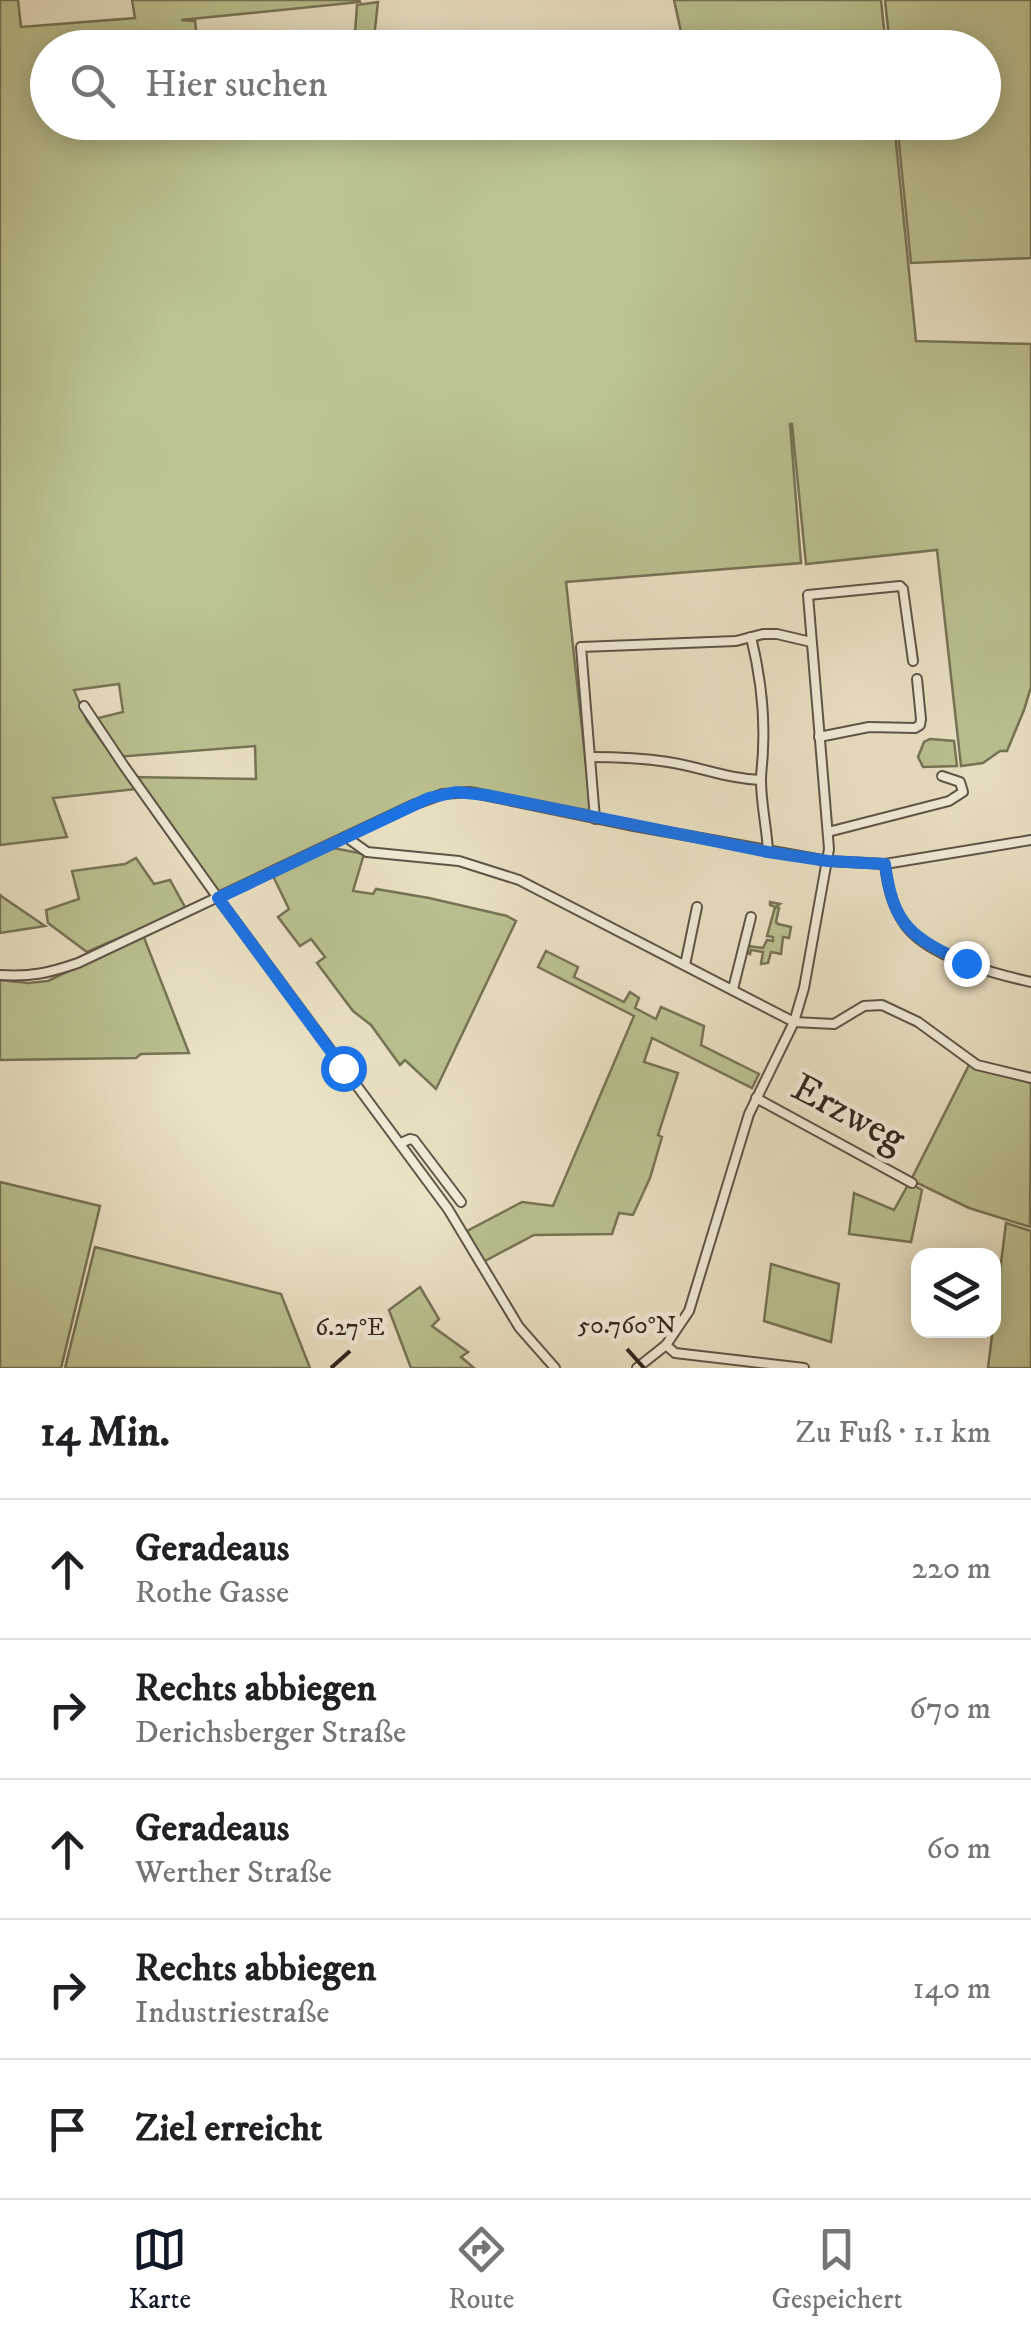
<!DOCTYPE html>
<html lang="de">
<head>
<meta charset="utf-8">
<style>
  body { margin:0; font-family:"IM FELL DW Pica",serif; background:#f6f6f6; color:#202124 }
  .controls { position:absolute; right:30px; bottom:30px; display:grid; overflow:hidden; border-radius:20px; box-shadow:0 5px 25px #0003 }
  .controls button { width:90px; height:90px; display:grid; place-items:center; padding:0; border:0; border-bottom:2px solid #e0e0e0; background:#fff; color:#202124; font:50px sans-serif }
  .stop { position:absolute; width:30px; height:30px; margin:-22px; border:8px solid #1a73e8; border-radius:50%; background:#fff }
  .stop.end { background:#1a73e8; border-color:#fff; box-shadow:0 2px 10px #0008 }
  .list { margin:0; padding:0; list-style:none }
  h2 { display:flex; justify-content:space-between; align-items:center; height:130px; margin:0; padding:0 40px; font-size:42px }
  h2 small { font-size:32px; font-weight:400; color:#757577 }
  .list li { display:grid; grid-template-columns:65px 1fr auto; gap:30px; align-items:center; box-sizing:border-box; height:140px; padding:0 40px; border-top:2px solid #e0e0e0 }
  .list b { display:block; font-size:38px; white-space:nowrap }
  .list p { margin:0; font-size:32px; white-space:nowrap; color:#757577 }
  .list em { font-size:32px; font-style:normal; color:#757577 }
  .icon { flex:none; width:55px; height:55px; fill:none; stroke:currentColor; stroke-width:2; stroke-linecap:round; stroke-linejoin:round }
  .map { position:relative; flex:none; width:1031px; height:1368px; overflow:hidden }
  .search { position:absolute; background:#fff; box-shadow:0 5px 25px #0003; left:30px; right:30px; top:30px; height:110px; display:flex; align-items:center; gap:25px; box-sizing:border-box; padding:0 35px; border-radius:55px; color:#757577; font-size:38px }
  .sheet { height:830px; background:#fff }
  nav { display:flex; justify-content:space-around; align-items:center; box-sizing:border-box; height:140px; border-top:2px solid #e0e0e0; background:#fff; font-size:28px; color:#757577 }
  nav a { display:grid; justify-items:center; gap:5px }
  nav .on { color:#111827 }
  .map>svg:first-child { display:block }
  .green { fill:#bcc291; stroke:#767457; stroke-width:2.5 }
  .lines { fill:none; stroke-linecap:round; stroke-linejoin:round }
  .minor-casing { stroke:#5e5447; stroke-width:12 }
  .minor { stroke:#f2edd9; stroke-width:8 }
  .route { stroke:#1a73e8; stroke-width:12 }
  .ticks { fill:none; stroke:#2f251d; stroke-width:4 }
  .labels { text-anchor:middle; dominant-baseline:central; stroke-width:9; stroke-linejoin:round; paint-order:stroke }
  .street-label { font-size:40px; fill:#2f251d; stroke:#f2edd9 }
  .ticks-label { font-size:25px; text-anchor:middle; fill:#2f251d; stroke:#f2edd9; stroke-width:9; stroke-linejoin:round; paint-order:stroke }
</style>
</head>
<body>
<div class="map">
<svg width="1031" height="1368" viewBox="0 0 1031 1368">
  <rect width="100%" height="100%" fill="#ebe3c5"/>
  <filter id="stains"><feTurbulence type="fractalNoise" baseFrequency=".002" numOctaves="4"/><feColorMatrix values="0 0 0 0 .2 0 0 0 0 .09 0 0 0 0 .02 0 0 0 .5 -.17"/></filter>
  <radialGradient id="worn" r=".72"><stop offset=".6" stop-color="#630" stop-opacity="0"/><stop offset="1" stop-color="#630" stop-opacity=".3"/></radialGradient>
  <g class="green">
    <path d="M0 0H18L21 27 135 18 132 0H359L360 2 181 20 195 21 198 47 48 48V122L894 123 916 341 1031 344V687L1024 710 1007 751H1000L983 763 961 766 937 550 806 564 792 424H790L801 563 566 582 591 811 475 788 440 790 403 805 218 893 131 777 256 779 255 746 116 757 94 719 123 712 119 684 74 690 87 721 136 789 53 798 67 837 0 845Z"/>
    <path d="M674 0H881L886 47H629L683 41Z"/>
    <path d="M885 0H1031V258L911 263 897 123 984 122V48L890 47Z"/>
    <path d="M378 2 373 47H354L357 5Z"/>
    <path d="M930 739 954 741 957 766 923 767 918 757 924 742Z"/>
    <path d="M333 848 364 854 353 891 373 894 376 889 429 898 507 916 516 921 436 1089 405 1060 400 1065 371 1025 353 1011 317 963 325 957 311 939 300 946 278 917 289 909 273 876Z"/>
    <path d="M136 858 154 884 170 880 186 909 87 952 48 923 46 910 79 899 72 871 125 864Z"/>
    <path d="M0 895 1 896 45 926 0 933Z"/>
    <path d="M770 902 780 904 776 907 779 908 776 922 778 924 791 927 789 938 783 937 781 954 771 952 768 963 761 964 763 952 751 950 750 954 746 951 747 946 763 948 767 940 773 941V937L767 936 775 907 770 905Z"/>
    <path d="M143 935 189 1053 141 1054 136 1058 0 1060V980L28 983 48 981Z"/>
    <path d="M546 951 578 967 574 977 624 1002 630 992 639 998 635 1008 656 1019 661 1007 704 1026 701 1045 759 1074 752 1088 652 1038 644 1062 678 1073 658 1135 662 1137 650 1178 633 1215 619 1213 612 1234 534 1235 483 1262 467 1231 522 1202 553 1206 634 1016 538 967Z"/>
    <path d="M969 1065 1031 1083 1030 1227 969 1208 911 1180Z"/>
    <path d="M0 1182 100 1206 61 1368H0Z"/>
    <path d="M909 1183 922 1190 911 1242 849 1234 854 1193 894 1210Z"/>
    <path d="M1006 1223 1031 1231V1368H988Z"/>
    <path d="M95 1247 281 1294 310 1368H65Z"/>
    <path d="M771 1264 839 1284 831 1342 764 1321Z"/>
    <path d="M420 1287 439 1319 432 1326 468 1352 461 1357 474 1368H411L389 1310Z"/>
  </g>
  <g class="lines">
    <g class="minor-casing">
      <g id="minor">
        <path d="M751 637C760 674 765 710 763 748 763 759 761 770 761 780 761 805 767 828 768 852"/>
        <path d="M84 706 124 766 218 898 448 1209 519 1327 555 1368"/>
        <path d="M819 737 869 727 915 728 920 725 921 719 917 679"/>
        <path d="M590 757C617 757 642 758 668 762 701 767 728 779 761 780"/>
        <path d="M595 819 581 647 736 641 763 634H777L811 642"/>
        <path d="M828 832 949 801 963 792 960 782 942 776"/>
        <path d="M346 837 367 852 459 861 519 880 794 1022 834 1024 864 1006 882 1005 918 1022 977 1065 1031 1078"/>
        <path d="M885 864C887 884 892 906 904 923 925 956 995 974 1031 982"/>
        <path d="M685 965 697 907"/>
        <path d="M0 975C31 977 49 973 78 963L413 805 443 794 469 792 634 826 828 861 885 864 1031 840"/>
        <path d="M733 989 751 917"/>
        <path d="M756 1098 912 1183"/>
        <path d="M401 1143 410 1139 414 1140 461 1202"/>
        <path d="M666 1345 675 1353 804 1368"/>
        <path d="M637 1368 666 1345 689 1311 749 1114 794 1022 804 988 829 849 808 595 900 586 903 589 913 661"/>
      </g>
    </g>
    <use href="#minor" class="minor"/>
  </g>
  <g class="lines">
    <path class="route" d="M343 1068 218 898 429 798 456 792 486 795 768 852 828 861 885 864C893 926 912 938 966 963"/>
  </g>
  <path class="ticks" d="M627 1349 644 1368M331 1368 350 1351"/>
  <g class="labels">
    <g class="street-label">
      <text transform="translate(848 1114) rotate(28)">Erzweg</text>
    </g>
  </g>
  <g class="ticks-label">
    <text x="627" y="1333">50.760°N</text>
    <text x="350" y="1335">6.27°E</text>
  </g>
  <rect width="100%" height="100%" filter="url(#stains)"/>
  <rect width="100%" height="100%" fill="url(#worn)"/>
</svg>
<div class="controls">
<button><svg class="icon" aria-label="layers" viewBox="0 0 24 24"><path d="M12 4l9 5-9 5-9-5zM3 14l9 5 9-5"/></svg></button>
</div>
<div class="stop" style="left:343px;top:1068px"></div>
<div class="stop end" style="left:966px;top:963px"></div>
<div class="search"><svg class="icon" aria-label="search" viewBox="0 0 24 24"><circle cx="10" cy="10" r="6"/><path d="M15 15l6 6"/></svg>Hier suchen</div>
</div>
<section class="sheet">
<h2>14 Min.<small>Zu Fuß · 1.1 km</small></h2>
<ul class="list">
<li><svg class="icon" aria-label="ahead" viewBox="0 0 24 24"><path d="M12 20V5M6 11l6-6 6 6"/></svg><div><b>Geradeaus</b><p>Rothe Gasse</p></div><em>220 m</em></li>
<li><svg class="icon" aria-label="right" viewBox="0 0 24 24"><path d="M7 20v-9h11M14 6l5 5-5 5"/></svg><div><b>Rechts abbiegen</b><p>Derichsberger Straße</p></div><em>670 m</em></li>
<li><svg class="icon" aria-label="ahead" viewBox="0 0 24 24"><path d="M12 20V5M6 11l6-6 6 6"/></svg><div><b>Geradeaus</b><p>Werther Straße</p></div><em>60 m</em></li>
<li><svg class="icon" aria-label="right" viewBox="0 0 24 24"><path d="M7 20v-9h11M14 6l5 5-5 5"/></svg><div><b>Rechts abbiegen</b><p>Industriestraße</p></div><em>140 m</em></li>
<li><svg class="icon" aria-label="arrive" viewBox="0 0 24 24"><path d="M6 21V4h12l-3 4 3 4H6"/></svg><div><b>Ziel erreicht</b></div></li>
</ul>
</section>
<nav>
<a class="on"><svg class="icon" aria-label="map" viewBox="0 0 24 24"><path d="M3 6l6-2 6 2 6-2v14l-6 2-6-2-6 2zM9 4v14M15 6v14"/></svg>Karte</a>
<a><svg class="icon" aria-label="directions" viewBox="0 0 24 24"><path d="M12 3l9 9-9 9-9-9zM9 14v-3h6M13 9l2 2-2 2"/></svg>Route</a>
<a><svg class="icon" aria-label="saved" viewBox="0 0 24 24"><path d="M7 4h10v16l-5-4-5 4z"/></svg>Gespeichert</a>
</nav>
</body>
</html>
